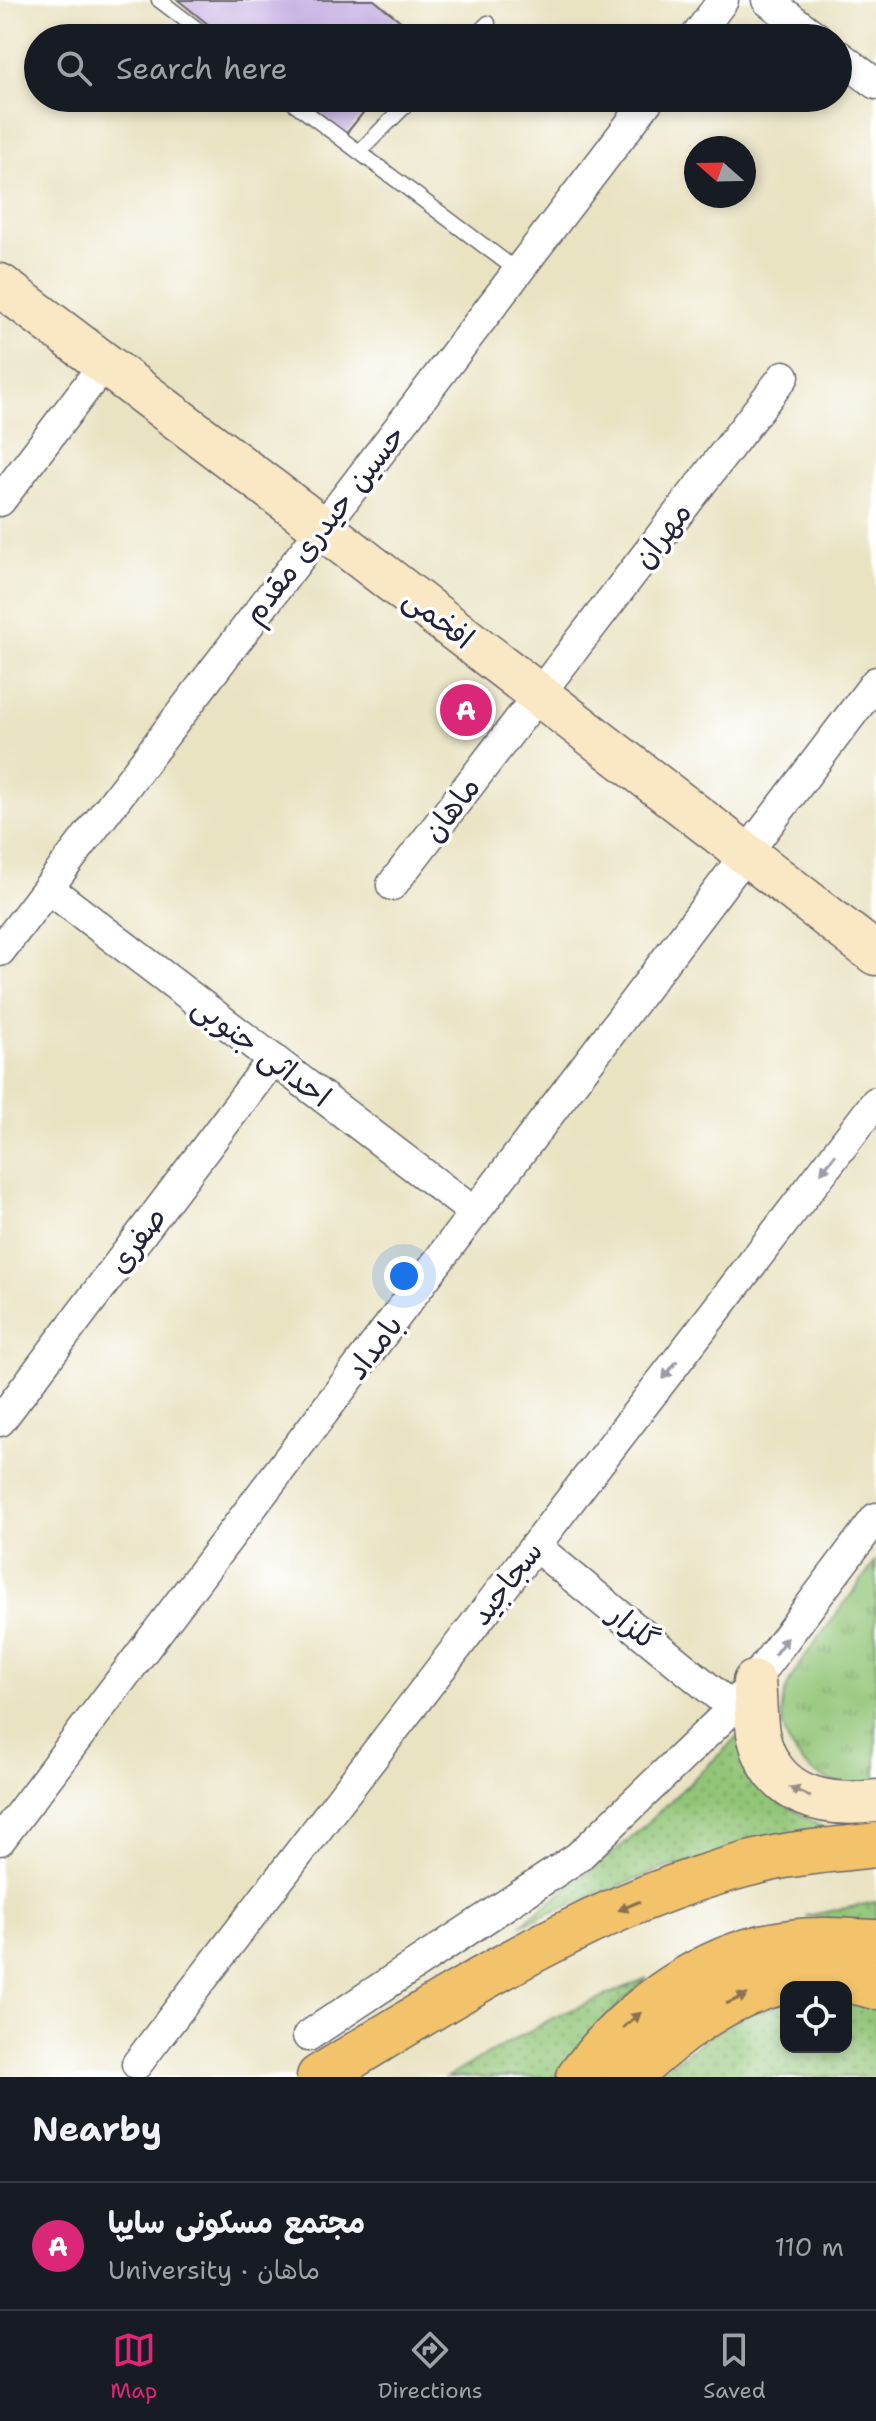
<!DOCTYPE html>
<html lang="en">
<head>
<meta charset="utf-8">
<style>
  body { margin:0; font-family:"Shantell Sans","Playpen Sans Arabic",sans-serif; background:#242831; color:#f1f3f6 }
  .controls { position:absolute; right:24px; bottom:24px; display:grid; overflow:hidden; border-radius:16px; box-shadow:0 4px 12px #0003 }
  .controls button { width:72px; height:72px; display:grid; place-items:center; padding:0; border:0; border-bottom:2px solid #363941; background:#171b24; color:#f1f3f6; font:40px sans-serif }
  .compass { position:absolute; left:684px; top:136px; width:72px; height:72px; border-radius:50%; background:#171b24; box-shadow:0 4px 12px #0003; rotate:290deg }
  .you { position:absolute; left:404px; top:1276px; width:28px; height:28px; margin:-20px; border:6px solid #fff; border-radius:50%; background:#1a73e8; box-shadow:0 0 0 12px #1a73e833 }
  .badge { display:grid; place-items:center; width:52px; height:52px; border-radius:50%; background:#db2777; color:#fff; font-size:26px; font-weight:700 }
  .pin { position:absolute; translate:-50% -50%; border:4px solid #fff; box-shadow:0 2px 8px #0006 }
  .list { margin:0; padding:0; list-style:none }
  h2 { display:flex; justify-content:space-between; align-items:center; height:104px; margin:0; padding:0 32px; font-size:34px }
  h2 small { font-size:26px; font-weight:400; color:#9ea1a6 }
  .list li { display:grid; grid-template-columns:52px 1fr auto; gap:24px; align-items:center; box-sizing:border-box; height:128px; padding:0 32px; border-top:2px solid #363941 }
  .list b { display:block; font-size:30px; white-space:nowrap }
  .list p { margin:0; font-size:26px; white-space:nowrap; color:#9ea1a6 }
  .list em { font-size:26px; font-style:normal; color:#9ea1a6 }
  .icon { flex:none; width:44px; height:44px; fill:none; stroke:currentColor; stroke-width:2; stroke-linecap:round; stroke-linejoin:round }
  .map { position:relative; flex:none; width:876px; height:2077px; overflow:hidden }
  .search { position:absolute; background:#171b24; box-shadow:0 4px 12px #0003; left:24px; right:24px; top:24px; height:88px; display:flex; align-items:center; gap:20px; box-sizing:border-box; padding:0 28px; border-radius:44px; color:#9ea1a6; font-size:30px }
  .sheet { height:232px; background:#171b24 }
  nav { display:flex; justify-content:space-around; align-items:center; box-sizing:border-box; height:112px; border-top:2px solid #363941; background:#171b24; font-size:22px; color:#9ea1a6 }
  nav a { display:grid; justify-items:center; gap:4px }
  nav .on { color:#db2777 }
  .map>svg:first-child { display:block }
  .grass { fill:url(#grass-dots); stroke:#5a7459; stroke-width:2 }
  .park { fill:url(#park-tufts); stroke:#5a7459; stroke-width:2 }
  .building { fill:#c1aae1 }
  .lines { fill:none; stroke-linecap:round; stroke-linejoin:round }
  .lane-casing { stroke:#68666a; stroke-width:17 }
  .street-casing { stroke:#68666a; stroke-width:33 }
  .secondary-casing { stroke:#68666a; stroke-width:45 }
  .highway-casing { stroke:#68666a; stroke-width:47 }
  .lane { stroke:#fff; stroke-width:14 }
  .street { stroke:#fff; stroke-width:30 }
  .secondary { stroke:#fae7c3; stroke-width:42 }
  .highway { stroke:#f2c36a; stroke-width:44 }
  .oneway { fill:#9c9ca7 }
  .oneway2 { fill:#998e86 }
  .oneway3 { fill:#8a7252 }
  .labels { text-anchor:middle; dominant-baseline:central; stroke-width:7; stroke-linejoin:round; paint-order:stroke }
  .street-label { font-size:30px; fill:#22223b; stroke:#fff }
</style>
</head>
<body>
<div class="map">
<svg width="876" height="2077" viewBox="0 0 876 2077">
  <defs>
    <pattern id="grass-dots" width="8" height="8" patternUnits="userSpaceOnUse" patternTransform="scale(2)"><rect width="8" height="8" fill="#92c577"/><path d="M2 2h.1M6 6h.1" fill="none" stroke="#77a063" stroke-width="1.8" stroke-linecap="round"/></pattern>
    <pattern id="park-tufts" width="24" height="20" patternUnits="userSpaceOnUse" patternTransform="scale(2)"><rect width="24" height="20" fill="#92c577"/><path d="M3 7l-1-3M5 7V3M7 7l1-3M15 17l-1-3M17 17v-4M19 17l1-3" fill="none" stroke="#77a063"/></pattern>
  </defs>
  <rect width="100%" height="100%" fill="#fff"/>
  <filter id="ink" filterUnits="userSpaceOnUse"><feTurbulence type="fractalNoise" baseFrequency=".0125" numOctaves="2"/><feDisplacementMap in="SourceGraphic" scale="16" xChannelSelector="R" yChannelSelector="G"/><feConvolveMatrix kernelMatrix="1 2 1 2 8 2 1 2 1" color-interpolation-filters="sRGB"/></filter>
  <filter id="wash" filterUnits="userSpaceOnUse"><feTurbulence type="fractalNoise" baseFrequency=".006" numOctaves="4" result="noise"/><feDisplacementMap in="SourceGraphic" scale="32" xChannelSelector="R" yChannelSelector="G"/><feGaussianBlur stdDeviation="1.8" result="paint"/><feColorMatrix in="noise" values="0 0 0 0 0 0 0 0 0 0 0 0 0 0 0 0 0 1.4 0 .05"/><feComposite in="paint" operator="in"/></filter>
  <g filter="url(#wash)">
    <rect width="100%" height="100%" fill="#e9e3c2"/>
    <g class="grass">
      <path d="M740 1735 772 1797 832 1833 665 1868 520 1925 629 1840Z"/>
      <path d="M876 1902V1925L806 1916Z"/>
      <path d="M647 1978C613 2009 582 2040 555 2077H447L553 2018Z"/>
      <path d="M846 1999 876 2005V2077H653L710 2036 745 2016 786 2003V2047H846Z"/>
    </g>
    <path class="park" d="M876 1561V1784C846 1786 817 1783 798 1757 761 1708 794 1671 824 1631 841 1608 859 1584 876 1561Z"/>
    <g id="blocks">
      <g class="building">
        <path d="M178 0H374L422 38H225Z"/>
        <path d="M301 98H375L346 134Z"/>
      </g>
    </g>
  </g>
  <g filter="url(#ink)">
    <use href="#blocks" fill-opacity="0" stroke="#68666a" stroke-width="2"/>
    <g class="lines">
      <g class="lane-casing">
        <g id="lane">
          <path d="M159 0 209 38"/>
          <path d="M473 38 488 23"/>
          <path d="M287 98 519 272"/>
          <path d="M359 152 413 98"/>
        </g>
      </g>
      <g class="street-casing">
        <g id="street">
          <path d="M767 0 817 38"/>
          <path d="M695 38 723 0"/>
          <path d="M838 55 876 84"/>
          <path d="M0 501 105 363"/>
          <path d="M392 885 784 376"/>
          <path d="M48 888 475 1213"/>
          <path d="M0 951 650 98"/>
          <path d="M0 1421 273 1059"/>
          <path d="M535 1546 733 1708"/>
          <path d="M0 1840 876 682"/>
          <path d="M308 2036 578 1857 733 1708 876 1518"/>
          <path d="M137 2064 876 1102"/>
        </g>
      </g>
      <g class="secondary-casing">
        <g id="secondary">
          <path d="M0 285 321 527 876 954"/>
          <path d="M754 1682C756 1700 755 1721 759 1738 773 1796 823 1808 876 1801"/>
        </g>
      </g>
      <g class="highway-casing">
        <g id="highway">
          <path d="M319 2077C464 1989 609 1892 779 1857 811 1851 844 1849 876 1845"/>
          <path d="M579 2077C628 2010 706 1952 790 1942 819 1938 848 1941 876 1942"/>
          <path d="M629 2077C685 2024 752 1973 834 1978 848 1979 862 1984 876 1987"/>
        </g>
      </g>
      <use href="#lane" class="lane"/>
      <use href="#street" class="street"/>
      <use href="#secondary" class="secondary"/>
      <use href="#highway" class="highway"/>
    </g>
    <defs><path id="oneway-solid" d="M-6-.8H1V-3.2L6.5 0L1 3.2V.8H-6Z" transform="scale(2)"/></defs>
    <g class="oneway">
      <use href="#oneway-solid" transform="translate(828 1164) rotate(128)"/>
      <use href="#oneway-solid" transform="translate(670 1370) rotate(128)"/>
      <use href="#oneway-solid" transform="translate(781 1646) rotate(-53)"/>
    </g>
    <use class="oneway2" href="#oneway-solid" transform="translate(800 1792) rotate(-155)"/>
    <g class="oneway3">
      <use href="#oneway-solid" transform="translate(629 1906) rotate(157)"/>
      <use href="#oneway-solid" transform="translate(737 1999) rotate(-24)"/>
      <use href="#oneway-solid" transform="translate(632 2020) rotate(-40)"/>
    </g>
  </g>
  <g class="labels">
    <g class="street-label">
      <text transform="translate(324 524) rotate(-52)">حسین حیدری مقدم</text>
      <text transform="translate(662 535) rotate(-52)">مهران</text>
      <text transform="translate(439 618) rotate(38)">افخمی</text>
      <text transform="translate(451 809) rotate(-52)">ماهان</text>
      <text transform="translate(262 1051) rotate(37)">احداثی جنوبی</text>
      <text transform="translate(137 1240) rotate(-53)">صفری</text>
      <text transform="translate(374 1347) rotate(-53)">بامداد</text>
      <text transform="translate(506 1583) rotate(-52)">سجاجید</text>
      <text transform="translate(634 1627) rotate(39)">گلزار</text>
    </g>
  </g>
</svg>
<div class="controls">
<button><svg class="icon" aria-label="locate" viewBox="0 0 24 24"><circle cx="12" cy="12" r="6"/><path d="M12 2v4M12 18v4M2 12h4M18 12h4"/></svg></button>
</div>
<svg class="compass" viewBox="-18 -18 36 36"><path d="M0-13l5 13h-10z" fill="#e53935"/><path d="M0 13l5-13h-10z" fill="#9ea1a6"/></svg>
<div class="you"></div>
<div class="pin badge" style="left:466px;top:710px">A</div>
<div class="search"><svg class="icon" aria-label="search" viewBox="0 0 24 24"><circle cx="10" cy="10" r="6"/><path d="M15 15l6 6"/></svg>Search here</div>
</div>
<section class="sheet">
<h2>Nearby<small></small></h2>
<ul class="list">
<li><span class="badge">A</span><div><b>مجتمع مسکونی سایپا</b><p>University · ماهان</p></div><em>110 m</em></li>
</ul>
</section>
<nav>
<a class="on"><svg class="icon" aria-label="map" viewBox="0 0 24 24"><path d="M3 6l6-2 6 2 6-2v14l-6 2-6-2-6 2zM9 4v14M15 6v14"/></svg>Map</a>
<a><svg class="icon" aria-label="directions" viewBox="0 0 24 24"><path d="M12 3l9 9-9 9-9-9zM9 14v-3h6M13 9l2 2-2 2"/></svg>Directions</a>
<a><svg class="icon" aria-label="saved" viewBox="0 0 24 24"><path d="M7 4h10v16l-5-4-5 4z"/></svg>Saved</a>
</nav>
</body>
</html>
